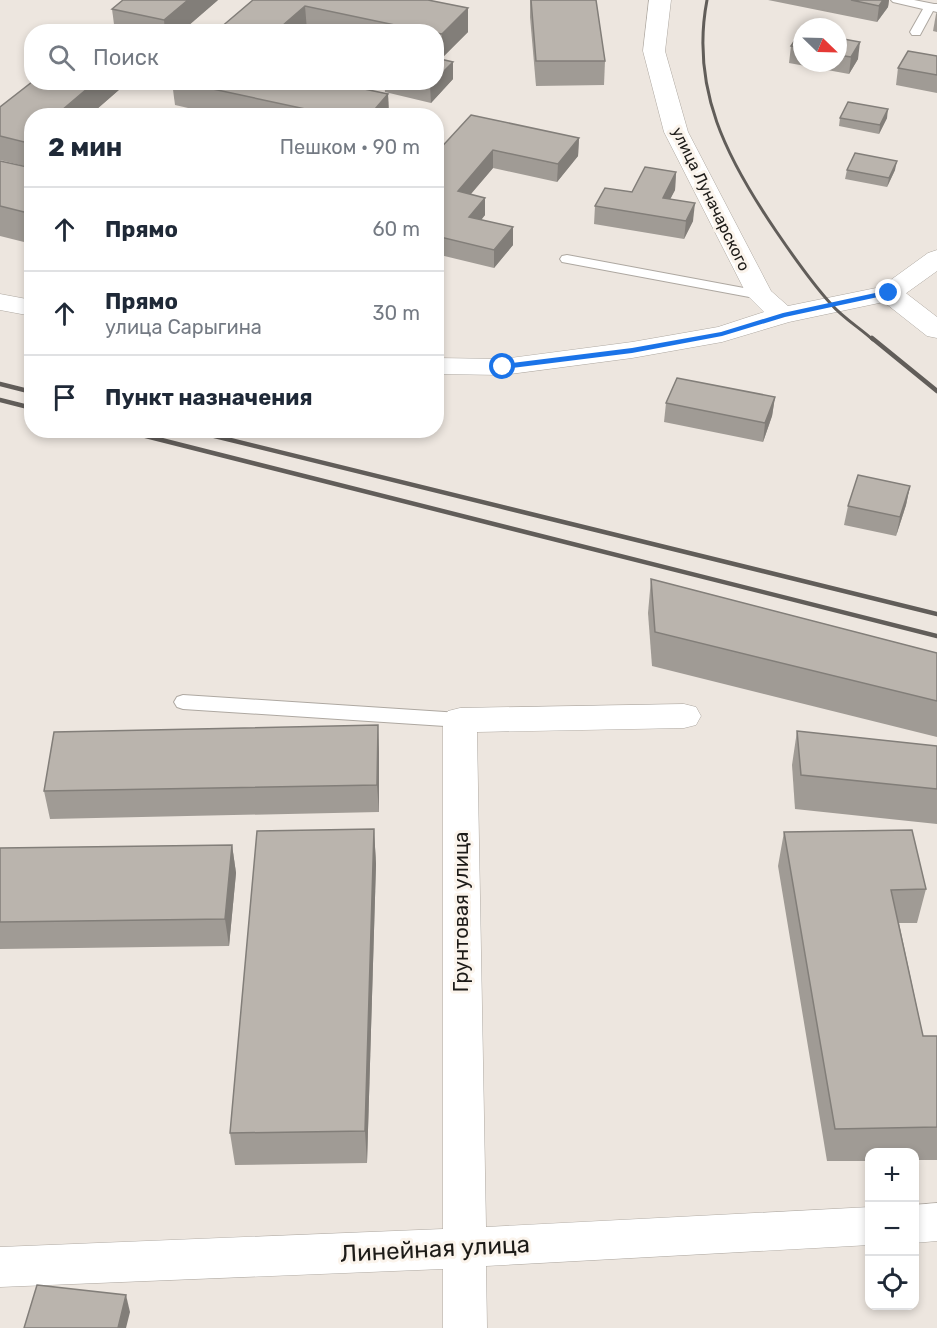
<!DOCTYPE html>
<html lang="ru">
<head>
<meta charset="utf-8">
<style>
  body { margin:0; font-family:Rubik,sans-serif; background:#f2f2f3; color:#1f2937 }
  .controls { position:absolute; right:18px; bottom:18px; display:grid; overflow:hidden; border-radius:12px; box-shadow:0 3px 9px #0003 }
  .controls button { width:54px; height:54px; display:grid; place-items:center; padding:0; border:0; border-bottom:2px solid #e0e1e3; background:#fff; color:#1f2937; font:30px sans-serif }
  .compass { position:absolute; left:793px; top:18px; width:54px; height:54px; border-radius:50%; background:#fff; box-shadow:0 3px 9px #0003; rotate:113deg }
  .stop { position:absolute; width:18px; height:18px; margin:-14px; border:4px solid #1a73e8; border-radius:50%; background:#fff }
  .stop.end { background:#1a73e8; border-color:#fff; box-shadow:0 2px 6px #0008 }
  .list { margin:0; padding:0; list-style:none }
  h2 { display:flex; justify-content:space-between; align-items:center; height:78px; margin:0; padding:0 24px; font-size:26px }
  h2 small { font-size:20px; font-weight:400; color:#747a83 }
  .list li { display:grid; grid-template-columns:39px 1fr auto; gap:18px; align-items:center; box-sizing:border-box; height:84px; padding:0 24px; border-top:2px solid #e0e1e3 }
  .list b { display:block; font-size:22px; white-space:nowrap }
  .list p { margin:0; font-size:20px; white-space:nowrap; color:#747a83 }
  .list em { font-size:20px; font-style:normal; color:#747a83 }
  .icon { flex:none; width:33px; height:33px; fill:none; stroke:currentColor; stroke-width:2; stroke-linecap:round; stroke-linejoin:round }
  .map { position:relative; flex:none; width:937px; height:1328px; overflow:hidden }
  .search { position:absolute; background:#fff; box-shadow:0 3px 9px #0003; left:24px; top:24px; width:420px; height:66px; display:flex; align-items:center; gap:15px; box-sizing:border-box; padding:0 21px; border-radius:24px; color:#747a83; font-size:22px }
  .panel { position:absolute; background:#fff; box-shadow:0 3px 9px #0003; left:24px; top:108px; width:420px; height:330px; border-radius:24px }
  .map>svg:first-child { display:block }
  .lines { fill:none; stroke-linecap:round; stroke-linejoin:round }
  .lane-casing { stroke:#aea8a1; stroke-width:2 }
  .street-casing { stroke:#aea8a1; stroke-width:1 }
  .secondary-casing { stroke:#aea8a1; stroke-width:1 }
  .lane { fill:#fff; fill-rule:evenodd }
  .street { fill:#fff; fill-rule:evenodd }
  .secondary { fill:#fff; fill-rule:evenodd }
  .rail-far1 { stroke:#615d59; stroke-width:3 }
  .rail { stroke:#615d59; stroke-width:4.5 }
  .wall { fill:#a09b95 }
  .shaded-wall { fill:#827e79 }
  .building { fill:#bab4ad; stroke:#827e79; stroke-width:1.5 }
  .route { fill:#1a73e8 }
  .labels { text-anchor:middle; dominant-baseline:central; stroke-width:6; stroke-linejoin:round; paint-order:stroke }
  .far-street-label { font-size:16px; fill:#1d1b18; stroke:#fbf4ec }
  .street-label { font-size:20px; fill:#1d1b18; stroke:#fbf4ec }
  .near-street-label { font-size:24px; fill:#1d1b18; stroke:#fbf4ec }
</style>
</head>
<body>
<div class="map">
<svg width="937" height="1328" viewBox="0 0 937 1328">
  <rect width="100%" height="100%" fill="#ede6df"/>
  <g class="lines">
    <g class="lane-casing">
      <g id="lane">
        <path d="M891 0H914L934 4H937V12L933 11 920 35H912L910 32 923 9 893 2Z"/>
        <path d="M567 255 760 291 767 295 760 299 562 262 560 259 562 256Z"/>
        <path d="M183 695 460 713 467 715 469 720 467 725 460 727 183 709 177 707 174 702 177 697Z"/>
      </g>
    </g>
    <g class="street-casing">
      <g id="street">
        <path d="M889 285 898 287 937 317V338L927 336 880 299 876 293 880 287Z"/>
        <path d="M684 704 696 707 701 716 696 725 684 728 477 732 486 1227 870 1207V1245L486 1266 487 1328H443V1269L0 1287V1247L443 1229V720L448 711 460 708Z"/>
        <path d="M937 1203V1241L914 1243V1205Z"/>
      </g>
    </g>
    <g class="secondary-casing">
      <g id="secondary">
        <path d="M649 0H671L665 51 688 132 771 291 788 306 881 287 928 253 937 250V271L898 299 789 322 722 342 632 358 503 375 436 374V358L503 359 632 342 718 327 764 312 747 295 664 132 643 51Z"/>
        <path d="M0 294 32 300V316L0 310Z"/>
      </g>
    </g>
    <use href="#lane" class="lane"/>
    <use href="#street" class="street"/>
    <use href="#secondary" class="secondary"/>
    <path class="rail-far1" d="M707 0C690 89 727 159 776 231 793 256 811 282 831 304 843 318 860 328 873 340"/>
    <g class="rail">
      <path d="M872 338 937 391"/>
      <path d="M0 384 32 392"/>
      <path d="M0 400 32 408"/>
      <path d="M122 430 937 636"/>
      <path d="M190 430 937 614"/>
    </g>
  </g>
  <g class="wall">
    <path d="M218 0 181 32H115L112 9Z"/>
    <path d="M253 0H428L468 32 442 58 436 57V32H314L307 30 305 32H220V28Z"/>
    <path d="M530 0H596L605 61 604 85 536 86 530 17Z"/>
    <path d="M768 0H889L888 7 877 22Z"/>
    <path d="M937 12V32L933 31 936 14Z"/>
    <path d="M802 31V63H838V38L858 59 849 74 789 63 791 46Z"/>
    <path d="M937 56V93L896 85 898 68Z"/>
    <path d="M453 62V79L431 103 385 92 384 82H436Z"/>
    <path d="M128 82 89 116H32V164L28 167 0 160V107Z"/>
    <path d="M172 82H331L388 94 389 116H223L175 105Z"/>
    <path d="M840 118H887L879 134 839 126Z"/>
    <path d="M579 138 578 156 557 182 493 168 471 194 485 215 481 220 513 245 494 268 436 254V153Z"/>
    <path d="M0 161 32 168V244L0 236Z"/>
    <path d="M847 170H895L887 187 845 179Z"/>
    <path d="M676 172 675 190 670 199 693 221 684 239 594 224 595 206 632 192Z"/>
    <path d="M775 397 772 416 763 442 664 422 666 403Z"/>
    <path d="M910 486 906 505 896 536 844 525 848 506Z"/>
    <path d="M651 579 937 653V737L652 666 648 613Z"/>
    <path d="M378 725 379 753V812L50 819 44 791Z"/>
    <path d="M797 731 937 746V824L795 809 792 765Z"/>
    <path d="M374 829 376 864 367 1163 235 1165 230 1133Z"/>
    <path d="M784 832 926 889 917 923H899L923 1036H937V1160H915V1152H870V1161H827L778 866Z"/>
    <path d="M232 845 236 873 229 946 0 949V848Z"/>
  </g>
  <g class="shaded-wall">
    <path d="M188 0H218L181 32H165L164 20Z"/>
    <path d="M883 0H889L888 7 877 22 879 6Z"/>
    <path d="M305 6 307 30 305 32H275Z"/>
    <path d="M468 8V32L442 58V34Z"/>
    <path d="M860 42 858 59 849 74 851 57Z"/>
    <path d="M453 62V79L431 103 430 85 433 82H436V79Z"/>
    <path d="M95 82H128L89 116H55Z"/>
    <path d="M388 94 389 116H369Z"/>
    <path d="M888 109 887 118 879 134 880 125Z"/>
    <path d="M32 135V164L28 167 24 142Z"/>
    <path d="M579 138 578 156 557 182 558 164Z"/>
    <path d="M493 150V168L458 209V191Z"/>
    <path d="M897 161 895 170 887 187 889 178Z"/>
    <path d="M676 172 675 190 662 215 663 198Z"/>
    <path d="M485 198V215L469 235V217Z"/>
    <path d="M695 203 693 221 684 239 686 221Z"/>
    <path d="M513 227V245L494 268V250Z"/>
    <path d="M775 397 772 416 763 442 765 423Z"/>
    <path d="M910 486 906 505 896 536 900 517Z"/>
    <path d="M378 725 379 753V812L377 785Z"/>
    <path d="M374 829 376 864 367 1163 365 1131Z"/>
    <path d="M232 845 236 873 229 946 225 919Z"/>
    <path d="M126 1295 130 1312 126 1328H118Z"/>
  </g>
  <g class="building">
    <path d="M123 0H188L164 20 112 9Z"/>
    <path d="M253 0H428L468 8 442 34 436 33V32H428L305 6 275 32H237L220 28Z"/>
    <path d="M531 0H596L605 61H536Z"/>
    <path d="M851 0H883L879 6Z"/>
    <path d="M801 31H802V48L791 46Z"/>
    <path d="M838 38 860 42 851 57 838 55Z"/>
    <path d="M908 51 937 56V75L898 68Z"/>
    <path d="M436 58 453 62 436 79Z"/>
    <path d="M32 82H95L55 116H32V135L24 142 0 136V107Z"/>
    <path d="M180 82H331L388 94 369 116H338Z"/>
    <path d="M417 82H433L430 85Z"/>
    <path d="M848 102 888 109 880 125 840 118Z"/>
    <path d="M471 115 579 138 558 164 493 150 458 191 485 198 469 217 513 227 494 250 436 236V153Z"/>
    <path d="M855 153 897 161 889 178 847 170Z"/>
    <path d="M0 161 32 168V214L0 206Z"/>
    <path d="M645 167 676 172 663 198 695 203 686 221 595 206 605 188 632 192Z"/>
    <path d="M677 378 775 397 765 423 666 403Z"/>
    <path d="M858 475 910 486 900 517 848 506Z"/>
    <path d="M651 579 937 653V701L655 632Z"/>
    <path d="M378 725 377 785 44 791 54 732Z"/>
    <path d="M797 731 937 746V789L801 775Z"/>
    <path d="M374 829 365 1131 230 1133 257 831Z"/>
    <path d="M912 830 926 889 891 890 923 1036H937V1127L835 1129 784 832Z"/>
    <path d="M232 845 225 919 0 922V848Z"/>
    <path d="M37 1285 126 1295 118 1328H24Z"/>
  </g>
  <path class="route" d="M889 290 892 291V294L785 317 722 336 632 353 503 369 499 367 503 364 632 348 721 332 783 313Z"/>
  <g class="labels">
    <g class="far-street-label">
      <text transform="translate(711 199) rotate(64)">улица Луначарского</text>
    </g>
    <g class="street-label">
      <text transform="translate(461 912) rotate(-90)">Грунтовая улица</text>
    </g>
    <g class="near-street-label">
      <text transform="translate(435 1249) rotate(-3)">Линейная улица</text>
    </g>
  </g>
</svg>
<div class="controls">
<button>+</button>
<button>−</button>
<button><svg class="icon" aria-label="locate" viewBox="0 0 24 24"><circle cx="12" cy="12" r="6"/><path d="M12 2v4M12 18v4M2 12h4M18 12h4"/></svg></button>
</div>
<svg class="compass" viewBox="-18 -18 36 36"><path d="M0-13l5 13h-10z" fill="#e53935"/><path d="M0 13l5-13h-10z" fill="#747a83"/></svg>
<div class="stop" style="left:503px;top:367px"></div>
<div class="stop end" style="left:889px;top:293px"></div>
<div class="search"><svg class="icon" aria-label="search" viewBox="0 0 24 24"><circle cx="10" cy="10" r="6"/><path d="M15 15l6 6"/></svg>Поиск</div>
<section class="panel">
<h2>2 мин<small>Пешком · 90 m</small></h2>
<ul class="list">
<li><svg class="icon" aria-label="ahead" viewBox="0 0 24 24"><path d="M12 20V5M6 11l6-6 6 6"/></svg><div><b>Прямо</b></div><em>60 m</em></li>
<li><svg class="icon" aria-label="ahead" viewBox="0 0 24 24"><path d="M12 20V5M6 11l6-6 6 6"/></svg><div><b>Прямо</b><p>улица Сарыгина</p></div><em>30 m</em></li>
<li><svg class="icon" aria-label="arrive" viewBox="0 0 24 24"><path d="M6 21V4h12l-3 4 3 4H6"/></svg><div><b>Пункт назначения</b></div></li>
</ul>
</section>
</div>
</body>
</html>
